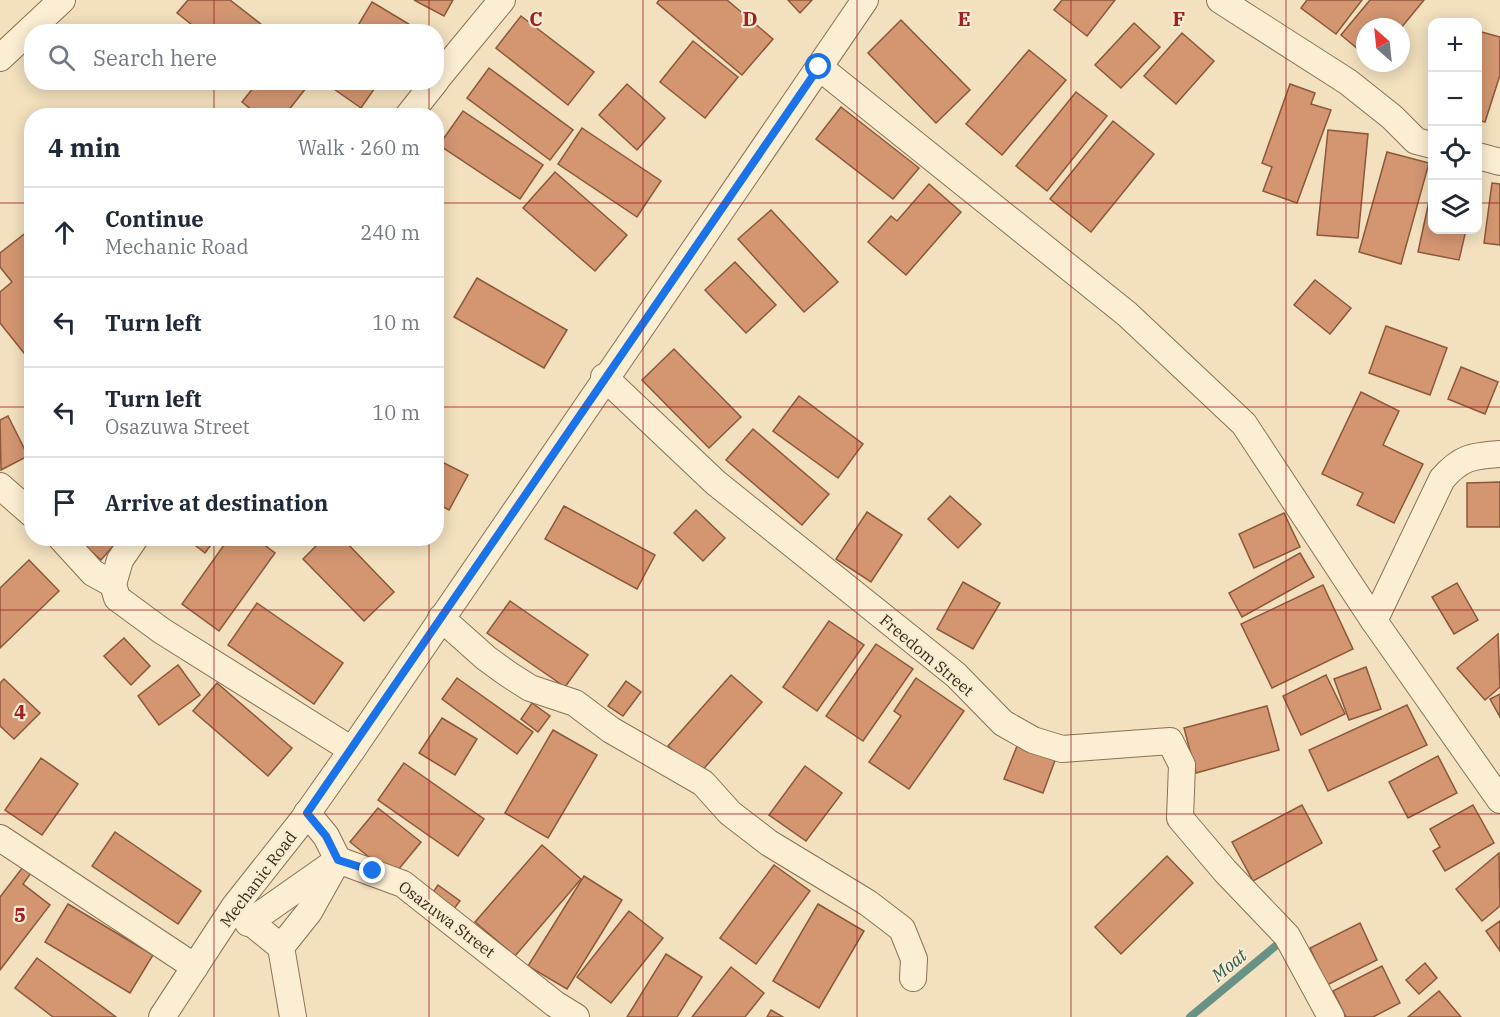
<!DOCTYPE html>
<html lang="en">
<head>
<meta charset="utf-8">
<style>
  body { margin:0; font-family:"IBM Plex Serif",serif; background:#f2f2f3; color:#1f2937 }
  .controls { position:absolute; right:18px; top:18px; display:grid; overflow:hidden; border-radius:12px; box-shadow:0 3px 15px #0003 }
  .controls button { width:54px; height:54px; display:grid; place-items:center; padding:0; border:0; border-bottom:2px solid #e0e1e3; background:#fff; color:#1f2937; font:30px sans-serif }
  .compass { position:absolute; left:1356px; top:18px; width:54px; height:54px; border-radius:50%; background:#fff; box-shadow:0 3px 15px #0003; rotate:333deg }
  .stop { position:absolute; width:18px; height:18px; margin:-14px; border:4px solid #1a73e8; border-radius:50%; background:#fff }
  .stop.end { background:#1a73e8; border-color:#fff; box-shadow:0 2px 6px #0008 }
  .list { margin:0; padding:0; list-style:none }
  h2 { display:flex; justify-content:space-between; align-items:center; height:78px; margin:0; padding:0 24px; font-size:26px }
  h2 small { font-size:20px; font-weight:400; color:#747a83 }
  .list li { display:grid; grid-template-columns:39px 1fr auto; gap:18px; align-items:center; box-sizing:border-box; height:90px; padding:0 24px; border-top:2px solid #e0e1e3 }
  .list b { display:block; font-size:22px; white-space:nowrap }
  .list p { margin:0; font-size:20px; white-space:nowrap; color:#747a83 }
  .list em { font-size:20px; font-style:normal; color:#747a83 }
  .icon { flex:none; width:33px; height:33px; fill:none; stroke:currentColor; stroke-width:2; stroke-linecap:round; stroke-linejoin:round }
  .map { position:relative; flex:none; width:1500px; height:1017px; overflow:hidden }
  .search { position:absolute; background:#fff; box-shadow:0 3px 15px #0003; left:24px; top:24px; width:420px; height:66px; display:flex; align-items:center; gap:15px; box-sizing:border-box; padding:0 21px; border-radius:24px; color:#747a83; font-size:22px }
  .panel { position:absolute; background:#fff; box-shadow:0 3px 15px #0003; left:24px; top:108px; width:420px; height:438px; border-radius:24px }
  .map>svg:first-child { display:block }
  .lines { fill:none; stroke-linecap:round; stroke-linejoin:round }
  .stream { stroke:#689286; stroke-width:8 }
  .building { fill:#d39671; stroke:#8d5739; stroke-width:1.5 }
  .minor-casing { stroke:#8c7055; stroke-width:28 }
  .minor { stroke:#fceed2; stroke-width:26 }
  .route { stroke:#1a73e8; stroke-width:8 }
  .grid { fill:none; stroke:#a02026; stroke-width:1.5; stroke-opacity:0.55 }
  .labels { text-anchor:middle; dominant-baseline:central; stroke-width:4.5; stroke-linejoin:round; paint-order:stroke }
  .street-label { font-size:16px; fill:#3a291b; stroke:#f8ebcf }
  .water-label { font-size:18px; font-style:italic; fill:#295b56; stroke:#f8ebcf }
  .grid-label { font-size:20px; text-anchor:middle; font-weight:bold; fill:#a02026; stroke:#f8ebcf; stroke-width:4.5; stroke-linejoin:round; paint-order:stroke }
</style>
</head>
<body>
<div class="map">
<svg width="1500" height="1017" viewBox="0 0 1500 1017">
  <rect width="100%" height="100%" fill="#f2e0be"/>
  <g class="lines">
    <path class="stream" d="M1190 1017 1284 939"/>
  </g>
  <g class="building">
    <path d="M188 0H230L271 32H201L177 13Z"/>
    <path d="M414 0H453L444 16Z"/>
    <path d="M659 0H727L773 39 742 75 657 3Z"/>
    <path d="M788 0H812L800 13Z"/>
    <path d="M1062 0H1115L1087 36 1054 10Z"/>
    <path d="M1307 0H1362L1336 34 1301 8Z"/>
    <path d="M1370 0H1424L1401 28 1365 27V55L1341 35Z"/>
    <path d="M372 2 422 32H354Z"/>
    <path d="M521 16 594 72 568 105 496 48Z"/>
    <path d="M901 20 970 90 936 123 868 53Z"/>
    <path d="M1134 23 1160 47 1121 88 1095 65Z"/>
    <path d="M1478 31 1500 37V75L1485 122 1478 120Z"/>
    <path d="M1182 33 1214 61 1176 104 1144 76Z"/>
    <path d="M693 41 738 77 705 118 660 82Z"/>
    <path d="M1029 50 1066 80 1002 155 966 124Z"/>
    <path d="M489 68 573 130 550 160 467 98Z"/>
    <path d="M258 82H299L306 88 284 116H259L242 102Z"/>
    <path d="M324 82H379L361 108Z"/>
    <path d="M627 84 665 118 637 150 599 115Z"/>
    <path d="M1290 84 1315 93 1311 104 1331 110 1297 203 1263 191 1272 167 1262 163Z"/>
    <path d="M1076 92 1107 116 1047 191 1016 166Z"/>
    <path d="M841 107 919 168 893 199 816 139Z"/>
    <path d="M463 111 543 165 520 199 439 145Z"/>
    <path d="M1113 121 1154 154 1091 232 1050 199Z"/>
    <path d="M582 128 661 181 637 217 558 164Z"/>
    <path d="M1328 130 1368 134 1358 238 1317 235Z"/>
    <path d="M1387 152 1429 163 1401 264 1359 252Z"/>
    <path d="M555 172 627 235 595 271 523 208Z"/>
    <path d="M1492 183 1500 184V245L1484 243Z"/>
    <path d="M929 184 961 212 906 275 868 242 891 216 897 221Z"/>
    <path d="M1432 187V230H1466L1459 260 1418 252Z"/>
    <path d="M771 210 838 282 804 312 738 239Z"/>
    <path d="M32 228V363L0 323V292L12 282 0 267V253Z"/>
    <path d="M735 262 776 305 746 333 705 290Z"/>
    <path d="M477 278 567 330 544 368 454 317Z"/>
    <path d="M1315 280 1351 308 1330 334 1294 305Z"/>
    <path d="M1386 326 1447 348 1430 395 1369 373Z"/>
    <path d="M674 349 741 417 709 448 642 380Z"/>
    <path d="M1461 367 1498 382 1485 414 1448 399Z"/>
    <path d="M1361 392 1399 411 1383 445 1423 464 1394 523 1357 505 1363 493 1322 474Z"/>
    <path d="M799 396 863 444 838 478 773 431Z"/>
    <path d="M8 416 28 456 1 470 0 420Z"/>
    <path d="M753 429 829 494 802 525 726 460Z"/>
    <path d="M436 459 468 475 449 510 436 503Z"/>
    <path d="M1500 482V527H1467V483Z"/>
    <path d="M950 496 981 524 958 548 928 519Z"/>
    <path d="M564 506 655 555 637 589 545 539Z"/>
    <path d="M696 510 725 538 703 561 674 533Z"/>
    <path d="M867 512 902 535 871 582 836 559Z"/>
    <path d="M1284 513 1300 547 1254 568 1239 534Z"/>
    <path d="M76 538H120L101 560Z"/>
    <path d="M186 538H216L205 553Z"/>
    <path d="M229 538H255L275 553 219 631 182 604Z"/>
    <path d="M324 538H342L394 592 364 621 303 559Z"/>
    <path d="M1300 553 1314 577 1242 617 1229 593Z"/>
    <path d="M29 560 59 591 0 648V588Z"/>
    <path d="M963 582 1000 603 973 649 937 629Z"/>
    <path d="M1457 583 1478 620 1454 634 1432 597Z"/>
    <path d="M1323 585 1353 649 1272 688 1241 624Z"/>
    <path d="M510 601 588 655 565 687 487 633Z"/>
    <path d="M257 603 343 663 314 704 228 645Z"/>
    <path d="M829 621 864 645 817 711 783 687Z"/>
    <path d="M1498 634 1500 687 1485 700 1457 668Z"/>
    <path d="M124 638 150 666 131 685 104 656Z"/>
    <path d="M876 644 913 669 863 741 826 716Z"/>
    <path d="M178 665 200 695 159 725 138 696Z"/>
    <path d="M1366 667 1381 709 1349 720 1334 679Z"/>
    <path d="M731 675 762 702 700 773 668 746Z"/>
    <path d="M1326 675 1345 714 1301 735 1283 696Z"/>
    <path d="M457 678 533 732 517 754 442 699Z"/>
    <path d="M916 678 964 711 909 789 869 762 901 716 894 711Z"/>
    <path d="M4 679 40 713 14 739 0 726V683Z"/>
    <path d="M626 681 641 692 623 716 608 706Z"/>
    <path d="M217 683 292 748 268 776 193 711Z"/>
    <path d="M1500 694V717L1490 699Z"/>
    <path d="M532 703 550 716 538 732 521 719Z"/>
    <path d="M1407 705 1427 745 1328 791 1309 750Z"/>
    <path d="M1267 706 1279 750 1196 773 1184 728Z"/>
    <path d="M442 718 477 739 455 775 419 753Z"/>
    <path d="M553 730 597 755 548 838 505 813Z"/>
    <path d="M1019 741 1057 755 1043 793 1004 779Z"/>
    <path d="M1438 756 1457 793 1408 818 1389 782Z"/>
    <path d="M41 758 78 784 42 835 5 810Z"/>
    <path d="M404 763 484 819 458 856 378 800Z"/>
    <path d="M805 766 842 793 806 841 769 815Z"/>
    <path d="M1302 805 1322 843 1253 881 1232 842Z"/>
    <path d="M1473 805 1494 843 1445 871 1433 851 1440 847 1430 829Z"/>
    <path d="M378 808 421 842 393 876 350 842Z"/>
    <path d="M115 832 201 891 178 924 92 866Z"/>
    <path d="M542 845 581 879 515 956 475 922Z"/>
    <path d="M1499 853 1500 906 1482 921 1456 889Z"/>
    <path d="M1167 856 1193 883 1121 954 1095 927Z"/>
    <path d="M26 863 34 869 23 884 50 905 0 970V897Z"/>
    <path d="M774 865 810 891 756 964 720 938Z"/>
    <path d="M584 876 622 900 567 989 528 966Z"/>
    <path d="M438 885 460 901 450 914 429 898Z"/>
    <path d="M68 904 153 955 130 993 45 942Z"/>
    <path d="M818 904 864 931 819 1008 773 981Z"/>
    <path d="M629 911 663 938 611 1003 577 977Z"/>
    <path d="M1500 921V951L1486 931Z"/>
    <path d="M1360 923 1377 960 1327 985 1310 948Z"/>
    <path d="M666 954 702 977 677 1017H627Z"/>
    <path d="M37 958 116 1017H53L15 988Z"/>
    <path d="M1425 963 1437 978 1419 994 1406 980Z"/>
    <path d="M1382 966 1400 1003 1373 1017H1346L1333 991Z"/>
    <path d="M731 967 764 993 745 1017H692Z"/>
    <path d="M1439 991 1461 1017H1408Z"/>
    <path d="M771 1010 783 1017H767Z"/>
  </g>
  <g class="lines">
    <g class="minor-casing">
      <g id="minor">
        <path d="M1220 0 1348 82 1392 117 1416 141 1432 145"/>
        <path d="M0 58 62 0"/>
        <path d="M819 67 1127 314 1244 424 1374 621 1500 800"/>
        <path d="M436 80 502 0"/>
        <path d="M408 116 435 82"/>
        <path d="M1478 156 1500 162"/>
        <path d="M604 377 716 483 956 675 1003 723 1033 740 1062 749 1170 741 1182 765 1180 818 1225 871 1287 936 1331 1017"/>
        <path d="M0 486 32 514"/>
        <path d="M61 538 93 573 113 584"/>
        <path d="M135 538 120 560 113 584 117 598 162 631 352 750"/>
        <path d="M441 618 486 658 508 674 530 688 575 703 611 730 703 783 730 813 769 843 868 903 902 929 914 959 913 978"/>
        <path d="M1374 621 1442 479C1461 457 1472 456 1500 454"/>
        <path d="M0 838 195 967"/>
        <path d="M238 912 281 947 293 1017"/>
        <path d="M248 923 338 860 403 884 555 1004 576 1017"/>
        <path d="M281 947 309 912 338 860 326 836 307 813"/>
        <path d="M162 1017 234 907 302 821 352 750 865 0"/>
      </g>
    </g>
    <use href="#minor" class="minor"/>
  </g>
  <g class="lines">
    <path class="route" d="M373 871 338 860 326 836 307 813 819 67"/>
  </g>
  <path class="grid" d="M214 0V32M429 0V32M643 0V1017M857 0V1017M1071 0V1017M1286 0V1017M214 82V116M429 82V116M0 203H32M436 203H1432M1478 203H1500M0 407H32M436 407H1500M214 538V1017M429 538V1017M0 610H1500M0 814H1500"/>
  <g class="labels">
    <g class="street-label">
      <text transform="translate(927 655) rotate(40)">Freedom Street</text>
      <text transform="translate(258 879) rotate(-53)">Mechanic Road</text>
      <text transform="translate(447 919) rotate(37)">Osazuwa Street</text>
    </g>
    <g class="water-label">
      <text transform="translate(1229 965) rotate(-40)">Moat</text>
    </g>
  </g>
  <g class="grid-label">
    <text x="536" y="26">C</text>
    <text x="750" y="26">D</text>
    <text x="964" y="26">E</text>
    <text x="1179" y="26">F</text>
    <text x="20" y="719">4</text>
    <text x="20" y="922">5</text>
  </g>
</svg>
<div class="controls">
<button>+</button>
<button>−</button>
<button><svg class="icon" aria-label="locate" viewBox="0 0 24 24"><circle cx="12" cy="12" r="6"/><path d="M12 2v4M12 18v4M2 12h4M18 12h4"/></svg></button>
<button><svg class="icon" aria-label="layers" viewBox="0 0 24 24"><path d="M12 4l9 5-9 5-9-5zM3 14l9 5 9-5"/></svg></button>
</div>
<svg class="compass" viewBox="-18 -18 36 36"><path d="M0-13l5 13h-10z" fill="#e53935"/><path d="M0 13l5-13h-10z" fill="#747a83"/></svg>
<div class="stop" style="left:819px;top:67px"></div>
<div class="stop end" style="left:373px;top:871px"></div>
<div class="search"><svg class="icon" aria-label="search" viewBox="0 0 24 24"><circle cx="10" cy="10" r="6"/><path d="M15 15l6 6"/></svg>Search here</div>
<section class="panel">
<h2>4 min<small>Walk · 260 m</small></h2>
<ul class="list">
<li><svg class="icon" aria-label="ahead" viewBox="0 0 24 24"><path d="M12 20V5M6 11l6-6 6 6"/></svg><div><b>Continue</b><p>Mechanic Road</p></div><em>240 m</em></li>
<li><svg class="icon" aria-label="left" viewBox="0 0 24 24"><path d="M17 20v-9H6M10 6l-5 5 5 5"/></svg><div><b>Turn left</b></div><em>10 m</em></li>
<li><svg class="icon" aria-label="left" viewBox="0 0 24 24"><path d="M17 20v-9H6M10 6l-5 5 5 5"/></svg><div><b>Turn left</b><p>Osazuwa Street</p></div><em>10 m</em></li>
<li><svg class="icon" aria-label="arrive" viewBox="0 0 24 24"><path d="M6 21V4h12l-3 4 3 4H6"/></svg><div><b>Arrive at destination</b></div></li>
</ul>
</section>
</div>
</body>
</html>
